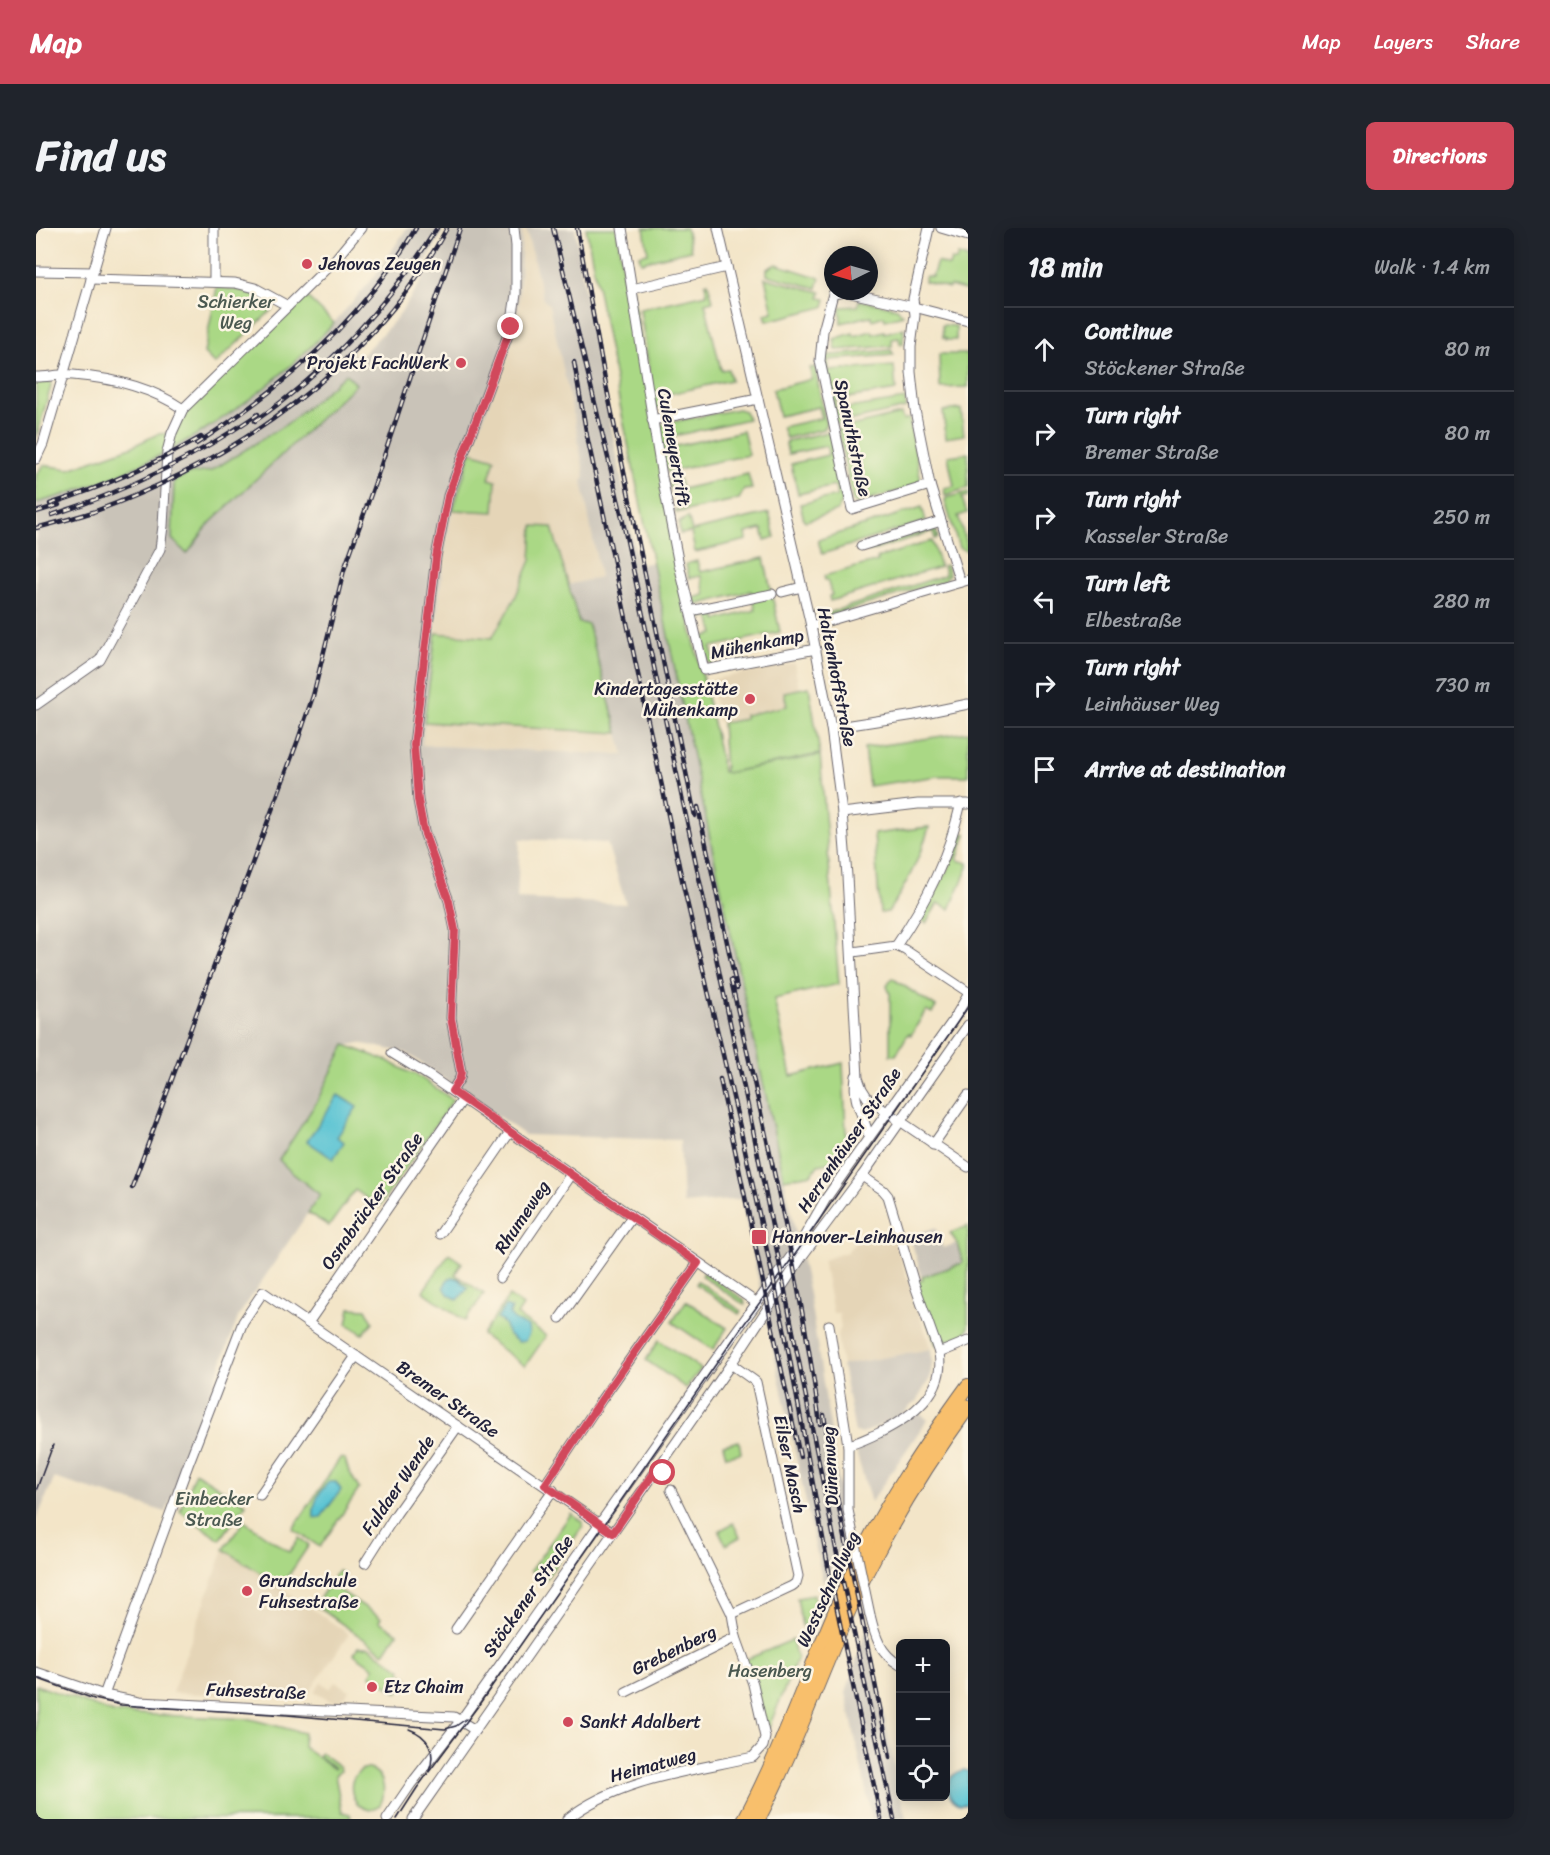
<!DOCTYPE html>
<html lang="en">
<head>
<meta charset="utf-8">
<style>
  body { margin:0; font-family:Sriracha,sans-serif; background:#20242c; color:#f1f3f6 }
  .controls { position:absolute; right:18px; bottom:18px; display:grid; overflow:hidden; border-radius:9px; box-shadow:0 3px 15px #0003 }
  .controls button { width:54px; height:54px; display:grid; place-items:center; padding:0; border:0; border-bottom:2px solid #363941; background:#171b24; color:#f1f3f6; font:30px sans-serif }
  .compass { position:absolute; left:788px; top:18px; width:54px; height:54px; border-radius:50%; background:#171b24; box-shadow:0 3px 15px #0003; rotate:265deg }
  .stop { position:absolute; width:18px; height:18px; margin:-14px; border:4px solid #d1495b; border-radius:50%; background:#fff }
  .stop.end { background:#d1495b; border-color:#fff; box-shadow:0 2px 6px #0008 }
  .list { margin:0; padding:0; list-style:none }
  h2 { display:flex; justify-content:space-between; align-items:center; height:78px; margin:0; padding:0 24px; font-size:26px }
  h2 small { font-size:20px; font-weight:400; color:#9ea1a6 }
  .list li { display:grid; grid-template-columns:39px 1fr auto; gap:18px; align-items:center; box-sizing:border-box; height:84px; padding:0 24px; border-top:2px solid #363941 }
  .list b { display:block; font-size:22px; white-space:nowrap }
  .list p { margin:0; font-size:20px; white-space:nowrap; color:#9ea1a6 }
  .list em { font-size:20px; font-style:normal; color:#9ea1a6 }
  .icon { flex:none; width:33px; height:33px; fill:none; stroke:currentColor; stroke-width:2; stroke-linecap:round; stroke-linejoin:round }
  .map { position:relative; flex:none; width:932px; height:1591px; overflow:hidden; border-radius:9px }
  header { display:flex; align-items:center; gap:36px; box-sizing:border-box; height:84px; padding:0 30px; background:#d1495b; color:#fff }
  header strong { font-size:28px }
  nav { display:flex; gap:33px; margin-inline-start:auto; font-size:21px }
  .intro { display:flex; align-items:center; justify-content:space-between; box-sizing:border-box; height:144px; padding:0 36px }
  h1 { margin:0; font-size:42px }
  .button { padding:15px 27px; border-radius:9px; background:#d1495b; color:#fff; font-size:21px; font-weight:700 }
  main { display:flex; gap:36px; padding:0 36px }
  aside { flex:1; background:#171b24; border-radius:9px; box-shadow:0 3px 15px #0003 }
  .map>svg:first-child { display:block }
  .built { fill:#e5d5b7 }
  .industrial { fill:#c9c3b8; fill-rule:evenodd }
  .green { fill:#aad885; stroke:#667d60; stroke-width:1.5 }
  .water { fill:#58c3d3; stroke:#3d7287; stroke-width:1.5 }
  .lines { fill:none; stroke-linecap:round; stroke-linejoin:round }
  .minor-casing { stroke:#6b666c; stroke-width:11 }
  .highway-casing { stroke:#6b666c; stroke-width:16 }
  .minor { stroke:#fff; stroke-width:9 }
  .highway { stroke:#f8bf6c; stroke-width:14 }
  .tram { stroke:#22223b; stroke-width:1.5 }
  .rail-casing { stroke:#22223b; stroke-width:4.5 }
  .rail { stroke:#fcf5e5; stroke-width:2; stroke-dasharray:7; stroke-linecap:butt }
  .minor-bridge-casing { stroke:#6b666c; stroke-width:11; stroke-linecap:butt }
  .minor-bridge { stroke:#fff; stroke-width:9 }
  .route { stroke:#d1495b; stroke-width:8 }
  .poi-dot { fill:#d1495b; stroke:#fcf5e5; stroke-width:2 }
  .labels { text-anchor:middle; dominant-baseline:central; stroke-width:5; stroke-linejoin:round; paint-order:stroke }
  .poi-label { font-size:18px; fill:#22223b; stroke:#fcf5e5; text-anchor:start }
  .park-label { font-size:18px; fill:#4b5951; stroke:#fcf5e5 }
  .street-label { font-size:18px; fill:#22223b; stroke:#fcf5e5 }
</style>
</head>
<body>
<header>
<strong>Map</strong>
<nav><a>Map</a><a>Layers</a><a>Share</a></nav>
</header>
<div class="intro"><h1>Find us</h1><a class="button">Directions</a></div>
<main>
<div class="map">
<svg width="932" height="1591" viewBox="0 0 932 1591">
  <rect width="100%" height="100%" fill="#fcf5e5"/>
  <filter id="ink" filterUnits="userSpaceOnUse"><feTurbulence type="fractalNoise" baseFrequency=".0167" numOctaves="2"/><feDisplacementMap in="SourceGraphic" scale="12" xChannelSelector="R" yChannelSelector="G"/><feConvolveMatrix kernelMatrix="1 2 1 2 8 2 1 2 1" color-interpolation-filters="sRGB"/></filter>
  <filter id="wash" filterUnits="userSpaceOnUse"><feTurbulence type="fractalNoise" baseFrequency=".008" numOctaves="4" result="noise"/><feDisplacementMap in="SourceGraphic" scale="24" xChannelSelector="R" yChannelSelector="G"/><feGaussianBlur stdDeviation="1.35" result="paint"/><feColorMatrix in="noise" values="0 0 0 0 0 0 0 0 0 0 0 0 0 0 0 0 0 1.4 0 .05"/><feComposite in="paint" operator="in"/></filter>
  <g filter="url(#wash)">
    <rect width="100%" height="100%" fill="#f3e5c8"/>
    <g class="built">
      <path d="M486 0H490L507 71 513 76 542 207 541 208 549 249 546 253 564 349 532 357 516 299 496 325 479 370 456 410 400 405 408 330 417 282 458 284 453 251 458 231 435 224 475 117 480 98 485 59Z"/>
      <path d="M758 435 763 460 749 464 751 478 709 487 710 491 686 495 682 493 674 452Z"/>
      <path d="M388 494 582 505 588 527 386 517Z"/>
      <path d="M855 1002 895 1121 806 1137 801 1107 805 1100 803 1085H797L787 1032 811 1024 824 1008Z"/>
      <path d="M188 1321 313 1406 270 1469 136 1465Z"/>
      <path d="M299 1453 313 1462 305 1474 294 1473 278 1464 285 1454 294 1461Z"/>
    </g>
    <g class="industrial">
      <path d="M371 0H409L393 29 361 74 316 122 322 131 361 90 407 20 416 0H486V4L483 77 475 117 435 224 415 289 408 330 386 517 588 527 552 396H543L532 357 564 349 546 253 549 249 541 208 542 207 513 77 507 71 490 0H539L548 59 602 337 617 334 674 610 773 1066 813 1317 787 1354 705 971 647 976 644 912 489 907 371 825 323 815 309 818 280 875 255 944 284 967 203 1087 130 1284 18 1250 0 1293V275L54 258 119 230 190 188 222 165 269 126 305 87 339 48ZM484 611 571 615 590 676 481 671Z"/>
      <path d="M900 999 907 1020 921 1015 927 1035 886 1049 874 1008Z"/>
      <path d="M895 1121 896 1135 894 1150 881 1172 866 1186 826 1206 819 1204 806 1137Z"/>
      <path d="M881 1183 891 1192 835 1274 818 1217Z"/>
      <path d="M831 1399 864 1568 871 1591H836L810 1465Z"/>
    </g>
    <g class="green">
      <path d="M550 0H581L589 61H596L651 383 678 499 687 544H689L686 495 709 491V487L751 478 748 464 773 459 784 526 690 545 784 527 803 756 738 771 755 848 807 835 811 931 782 937 776 946 748 951 674 610 584 177Z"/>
      <path d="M608 0H650L655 22 605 34 603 27 612 25Z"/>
      <path d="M922 27 932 30V63L914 58 913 60 888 53 890 48 896 49 901 34 913 38 915 32 920 33Z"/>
      <path d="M740 36 784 50 781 60 731 47V41Z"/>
      <path d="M729 50 785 64 783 70 790 71 788 79 731 93 729 86 737 84Z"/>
      <path d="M672 55 677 73 669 75 685 142 692 141 695 152 624 168 627 179 619 180 604 81 671 66 669 56Z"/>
      <path d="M181 59 208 63 237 76 238 80 179 136 168 125Z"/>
      <path d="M269 67 298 95C219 181 113 245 0 275V247L7 237 33 241 95 219 122 206 136 205 147 181Z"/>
      <path d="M823 72 861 80 867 87 849 92 848 88 836 92 835 88 805 95 804 79 822 78Z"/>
      <path d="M906 97 920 98V112H910V110H907Z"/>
      <path d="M868 100 867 116H864L863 110 856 111V118L800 122 798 111 817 105 818 108 836 103 837 106 848 103 849 105Z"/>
      <path d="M855 122 858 127 792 132 793 143 858 138 860 162 799 172 800 182 869 171 870 180 799 196 787 128Z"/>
      <path d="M903 126H932V159L904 160Z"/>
      <path d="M779 139 790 196 787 201 750 210 746 199 786 190 783 179 743 188 737 161 776 151 774 140Z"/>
      <path d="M310 146 320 156 174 295 151 326 136 311 138 253 152 246 175 243 254 194Z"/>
      <path d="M0 154H14L15 158 0 211Z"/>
      <path d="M702 181 709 183 712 191 634 209 636 219 707 203 713 227 631 244 622 202 626 196Z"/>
      <path d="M925 181 928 207 910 210 907 183Z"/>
      <path d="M865 186 867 192 873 190 885 254 881 258 820 275 817 273 802 201Z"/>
      <path d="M793 204 810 272 806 274 801 283 770 293 768 292 764 276 801 268 799 258 762 266 755 236 792 227 791 218 752 226 750 216 751 213Z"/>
      <path d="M435 224 459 231 453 251 460 253 458 284 417 282Z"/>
      <path d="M932 225V260L909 267 908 260 918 258 912 228Z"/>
      <path d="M712 246 716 261 708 262 703 271 640 285 639 282 649 280 648 265 646 266 645 260 635 262 632 253 643 251 646 261Z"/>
      <path d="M932 264V268L926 270 931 285 922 288 932 321V323L923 320 909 273 910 270Z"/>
      <path d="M886 279 890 293 786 326 782 312Z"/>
      <path d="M733 285 739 309 729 312 726 301 710 305 711 312 659 324 655 304 644 306 643 295 652 289 656 303Z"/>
      <path d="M497 298 516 299 543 395 552 396 582 505 388 494 400 405 456 410 479 370 495 332Z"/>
      <path d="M899 300 902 310 899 311 897 303 833 324 832 320Z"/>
      <path d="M896 313 904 339 794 373 793 368 796 367 791 352H789L788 348 842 333 841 330Z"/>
      <path d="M728 330 744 404 675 419 679 435H673L666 409 678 406 673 388 662 391 660 384 678 382 681 392 720 382 715 363 660 377 658 370 669 367 665 348 653 350 650 336 661 333 664 344Z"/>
      <path d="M910 337 913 346 909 352 793 388 789 386 909 347 907 338Z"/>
      <path d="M932 504V548H902L833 558 828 520Z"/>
      <path d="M893 599C884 630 870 658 852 684L844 685 838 606Z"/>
      <path d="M927 605 930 606 921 632 932 635V639L914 681 902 675 890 695 885 692 917 631Z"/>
      <path d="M856 750 900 779 896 785 890 782 875 807 872 806 860 827H854V766L851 758Z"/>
      <path d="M309 817 354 834 374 845H378L417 872 343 979 319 962 293 998 272 985 284 967 255 944 243 932 280 875Z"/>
      <path d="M932 998V1101L927 1108 900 1117 878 1055 887 1052 886 1049 927 1035 921 1015 914 1005Z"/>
      <path d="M413 1026 426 1035 419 1046 448 1066 429 1093 387 1063Z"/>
      <path d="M668 1044 708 1072 709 1077 666 1048Z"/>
      <path d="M662 1053 705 1083 703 1086 660 1056Z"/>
      <path d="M473 1068 487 1078 481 1087 510 1108 489 1138 446 1107Z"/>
      <path d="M650 1073 691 1100 677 1122 636 1094Z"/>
      <path d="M314 1080 330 1081 337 1094 327 1106 311 1096Z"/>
      <path d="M623 1112 665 1141 650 1160 610 1132Z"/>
      <path d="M703 1213 705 1225 690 1228 687 1217Z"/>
      <path d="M304 1230 309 1231 312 1241 323 1261 284 1319 257 1301Z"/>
      <path d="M159 1244 210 1276 184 1312 144 1283Z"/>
      <path d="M535 1286 547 1294V1298L510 1351 494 1343Z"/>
      <path d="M208 1293 253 1324 263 1310 273 1317 245 1359 188 1321Z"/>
      <path d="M697 1295 704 1309 690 1317 683 1303Z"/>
      <path d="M302 1343 308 1346 299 1359 345 1390 343 1393 361 1405 348 1425 279 1377Z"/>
      <path d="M778 1367 781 1382 775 1397 766 1398 761 1370Z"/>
      <path d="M756 1412 761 1431 729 1509 709 1432Z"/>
      <path d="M322 1419H333L366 1442 365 1445 372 1450 362 1465 334 1447 338 1440 318 1426Z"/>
      <path d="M0 1457 77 1485 214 1491 268 1505 267 1519 298 1541 299 1540 282 1528 285 1525 304 1539 305 1543 299 1547 306 1584 314 1586 315 1590 0 1591Z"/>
      <path d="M327 1541C347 1539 352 1563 344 1577L334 1582C314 1579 308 1550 327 1541Z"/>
    </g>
    <g class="water">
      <path d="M302 867 321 879 301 909 308 914 297 931 271 913Z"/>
      <path d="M417 1049 423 1051 432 1060 422 1072 412 1066 408 1059 411 1052Z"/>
      <path d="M469 1078 476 1081 473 1086 478 1092 492 1099 493 1106 489 1113 482 1114 472 1106 468 1095 461 1091Z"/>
      <path d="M293 1254H300L305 1262 285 1289 278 1290C276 1277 283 1263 293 1254Z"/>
      <path d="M928 1542 932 1543V1576H923L918 1573C907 1561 912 1546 928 1542Z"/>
    </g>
  </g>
  <g filter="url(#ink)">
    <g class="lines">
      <g class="minor-casing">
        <g id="minor">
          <path d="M586 0 626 249 642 332 668 442 780 421"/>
          <path d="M682 0 775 398 795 500 806 585 811 648 822 850 826 861 833 872 932 939"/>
          <path d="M893 0 877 71 879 87 875 119V144L879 182 894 257 924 354"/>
          <path d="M905 0 932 8"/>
          <path d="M0 43 57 44"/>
          <path d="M55 51 199 55 219 60 252 78"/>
          <path d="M178 53V0"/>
          <path d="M596 61 691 39"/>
          <path d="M0 149C12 149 25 146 37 147 76 150 115 159 147 181"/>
          <path d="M616 192 722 171"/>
          <path d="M0 231 7 216 27 148 70 0"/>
          <path d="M894 257 816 281 784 133 787 103 797 66 810 64 878 79 932 93"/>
          <path d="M825 318 905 293"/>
          <path d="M746 364 766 359"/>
          <path d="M654 383 736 366"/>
          <path d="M775 398 932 352"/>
          <path d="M0 477 64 432 124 321 127 298 131 224 136 205 147 181 297 34 325 0"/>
          <path d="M795 500 879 487 932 476"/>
          <path d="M806 585 882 576H932"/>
          <path d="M860 718C892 671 912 630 925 575"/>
          <path d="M817 724 860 718 869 722 932 764"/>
          <path d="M356 825 395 849 721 1075"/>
          <path d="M820 848C816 877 827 883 833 909"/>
          <path d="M416 863 424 850 425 844 415 790 419 702 413 673 388 604 382 572 378 517 400 329 412 268 475 99 480 66V18L478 0"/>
          <path d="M897 917 932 867"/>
          <path d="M826 948 847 962 852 968 878 1055 903 1125"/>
          <path d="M404 1006 474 904"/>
          <path d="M464 1050 535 946"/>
          <path d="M524 1090 596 989"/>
          <path d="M272 1095 427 871"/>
          <path d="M793 1097 812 1217V1282L819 1316"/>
          <path d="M695 1136 720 1154 762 1348 760 1355 756 1358 696 1386"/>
          <path d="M812 1217C823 1215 833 1209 843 1205 875 1189 910 1165 903 1125L932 1113"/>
          <path d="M622 1239 629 1250"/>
          <path d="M509 1257 566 1171 662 1035"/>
          <path d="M224 1267 320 1128"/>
          <path d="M329 1335 360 1286 422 1198"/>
          <path d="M834 1387C839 1408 844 1426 864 1437"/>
          <path d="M420 1401 517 1262"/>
          <path d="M0 1444 68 1467 103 1474 418 1489 439 1502"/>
          <path d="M590 1464 700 1409"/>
          <path d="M68 1467 152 1237 207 1094 227 1064 577 1305"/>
          <path d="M351 1591 375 1556 425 1492 466 1434 685 1124 764 1016 789 972 812 939 916 794 932 767"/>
          <path d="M377 1591 695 1136 767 1027 826 948 932 797"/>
          <path d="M531 1591C584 1550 654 1543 717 1529L727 1518 729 1509 717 1456 700 1409 696 1386 635 1262"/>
        </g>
      </g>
      <g class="highway-casing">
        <g id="highway">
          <path d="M709 1591C752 1510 779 1423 819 1340 849 1276 890 1216 932 1158"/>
          <path d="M722 1591C764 1510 791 1423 832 1341 861 1284 895 1230 932 1179"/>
        </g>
      </g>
      <use href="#minor" class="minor"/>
      <use href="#highway" class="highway"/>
      <g class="tram">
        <path d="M0 1263 17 1217"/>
        <path d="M0 1450 58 1471 85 1477 251 1487 409 1501 420 1498 430 1491"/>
        <path d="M373 1501C392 1508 401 1523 393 1543"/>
        <path d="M361 1591 381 1560 442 1478 703 1103 763 1021 932 779"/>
      </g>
      <g class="rail-casing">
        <g id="rail">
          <path d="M517 0 584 280 717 902 802 1331 858 1591"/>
          <path d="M541 0 570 157 659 588"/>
          <path d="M538 134 551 208 648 661 704 899 749 1105 793 1343 845 1591"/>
          <path d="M219 193C292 143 354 74 401 0"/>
          <path d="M160 216C248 160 327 91 380 0"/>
          <path d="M14 276C67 259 117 237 165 209"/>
          <path d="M0 284 23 277"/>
          <path d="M16 287C90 263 158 230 222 186"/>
          <path d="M0 300C19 295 38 290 57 284 201 232 337 137 411 0"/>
          <path d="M662 579 701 761"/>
          <path d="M695 752C728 900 764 1047 784 1196"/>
          <path d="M684 851 764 1229"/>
          <path d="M96 959 262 512 277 468 308 342 340 252 424 0"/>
          <path d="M788 1187 799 1260 854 1529"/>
        </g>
      </g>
      <use href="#rail" class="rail"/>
      <g class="minor-bridge-casing">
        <path id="minor-bridge" d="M819 1316 834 1387"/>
      </g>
      <use href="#minor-bridge" class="minor-bridge"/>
    </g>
  </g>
  <g class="lines" filter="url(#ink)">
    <path class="route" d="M475 99 412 268 400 329 378 517 382 572 388 604 413 673 419 702 415 790 425 844 424 850 416 863 662 1035 566 1171 509 1257 577 1305 622 1239 627 1245"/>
  </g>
  <g class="poi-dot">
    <circle cx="271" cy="36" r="6"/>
    <circle cx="425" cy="135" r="6"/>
    <circle cx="714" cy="471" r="6"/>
    <rect x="715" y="1001" width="16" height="16" rx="3"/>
    <circle cx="211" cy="1363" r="6"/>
    <circle cx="336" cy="1459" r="6"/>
    <circle cx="532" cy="1494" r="6"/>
  </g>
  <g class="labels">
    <g class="poi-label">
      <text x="283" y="36">Jehovas Zeugen</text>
      <text x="413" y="135" text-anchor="end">Projekt FachWerk</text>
      <text x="702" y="461" text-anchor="end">Kindertagesstätte<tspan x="702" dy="21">Mühenkamp</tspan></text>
      <text x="736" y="1009">Hannover-Leinhausen</text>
      <text x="223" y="1353">Grundschule<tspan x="223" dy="21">Fuhsestraße</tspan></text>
      <text x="348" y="1459">Etz Chaim</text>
      <text x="544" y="1494">Sankt Adalbert</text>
    </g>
    <g class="park-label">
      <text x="200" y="74">Schierker<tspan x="200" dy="21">Weg</tspan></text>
      <text x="178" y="1271">Einbecker<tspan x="178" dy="21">Straße</tspan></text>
      <text x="734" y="1443">Hasenberg</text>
    </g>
    <g class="street-label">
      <text transform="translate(817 210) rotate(78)">Spanuthstraße</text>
      <text transform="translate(638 219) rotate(80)">Culemeyertrift</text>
      <text transform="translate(721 416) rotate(-11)">Mühenkamp</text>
      <text transform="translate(801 449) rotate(79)">Haltenhoffstraße</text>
      <text transform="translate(813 912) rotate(-56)">Herrenhäuser Straße</text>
      <text transform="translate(336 973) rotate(-55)">Osnabrücker Straße</text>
      <text transform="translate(486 989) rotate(-56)">Rhumeweg</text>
      <text transform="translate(412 1171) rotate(35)">Bremer Straße</text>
      <text transform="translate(754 1236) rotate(78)">Eilser Masch</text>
      <text transform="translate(794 1238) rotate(-93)">Dünenweg</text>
      <text transform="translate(362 1257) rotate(-56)">Fuldaer Wende</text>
      <text transform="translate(792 1361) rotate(-65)">Westschnellweg</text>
      <text transform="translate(492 1368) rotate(-55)">Stöckener Straße</text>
      <text transform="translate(638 1422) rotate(-26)">Grebenberg</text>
      <text transform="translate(220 1463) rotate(2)">Fuhsestraße</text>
      <text transform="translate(617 1537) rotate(-15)">Heimatweg</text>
    </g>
  </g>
</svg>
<div class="controls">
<button>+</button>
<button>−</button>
<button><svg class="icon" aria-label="locate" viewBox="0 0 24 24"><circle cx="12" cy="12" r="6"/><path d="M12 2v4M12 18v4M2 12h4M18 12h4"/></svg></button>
</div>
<svg class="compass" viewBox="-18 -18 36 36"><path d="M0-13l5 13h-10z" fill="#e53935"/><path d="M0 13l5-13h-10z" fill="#9ea1a6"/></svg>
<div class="stop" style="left:627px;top:1245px"></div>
<div class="stop end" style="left:475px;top:99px"></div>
</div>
<aside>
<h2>18 min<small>Walk · 1.4 km</small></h2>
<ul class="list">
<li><svg class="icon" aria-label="ahead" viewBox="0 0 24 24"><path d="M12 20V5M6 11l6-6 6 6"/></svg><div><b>Continue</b><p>Stöckener Straße</p></div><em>80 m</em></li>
<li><svg class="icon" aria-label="right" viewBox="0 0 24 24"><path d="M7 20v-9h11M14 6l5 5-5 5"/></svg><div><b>Turn right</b><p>Bremer Straße</p></div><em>80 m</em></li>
<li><svg class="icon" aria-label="right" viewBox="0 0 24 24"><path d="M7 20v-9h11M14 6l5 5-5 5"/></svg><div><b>Turn right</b><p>Kasseler Straße</p></div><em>250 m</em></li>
<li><svg class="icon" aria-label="left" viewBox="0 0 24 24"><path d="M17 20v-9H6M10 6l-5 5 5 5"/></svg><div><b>Turn left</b><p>Elbestraße</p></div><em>280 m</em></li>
<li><svg class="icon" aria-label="right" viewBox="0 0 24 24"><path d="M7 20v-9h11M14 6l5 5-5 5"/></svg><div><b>Turn right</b><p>Leinhäuser Weg</p></div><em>730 m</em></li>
<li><svg class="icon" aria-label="arrive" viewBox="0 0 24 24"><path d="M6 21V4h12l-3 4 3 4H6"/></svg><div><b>Arrive at destination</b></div></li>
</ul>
</aside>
</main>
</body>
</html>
